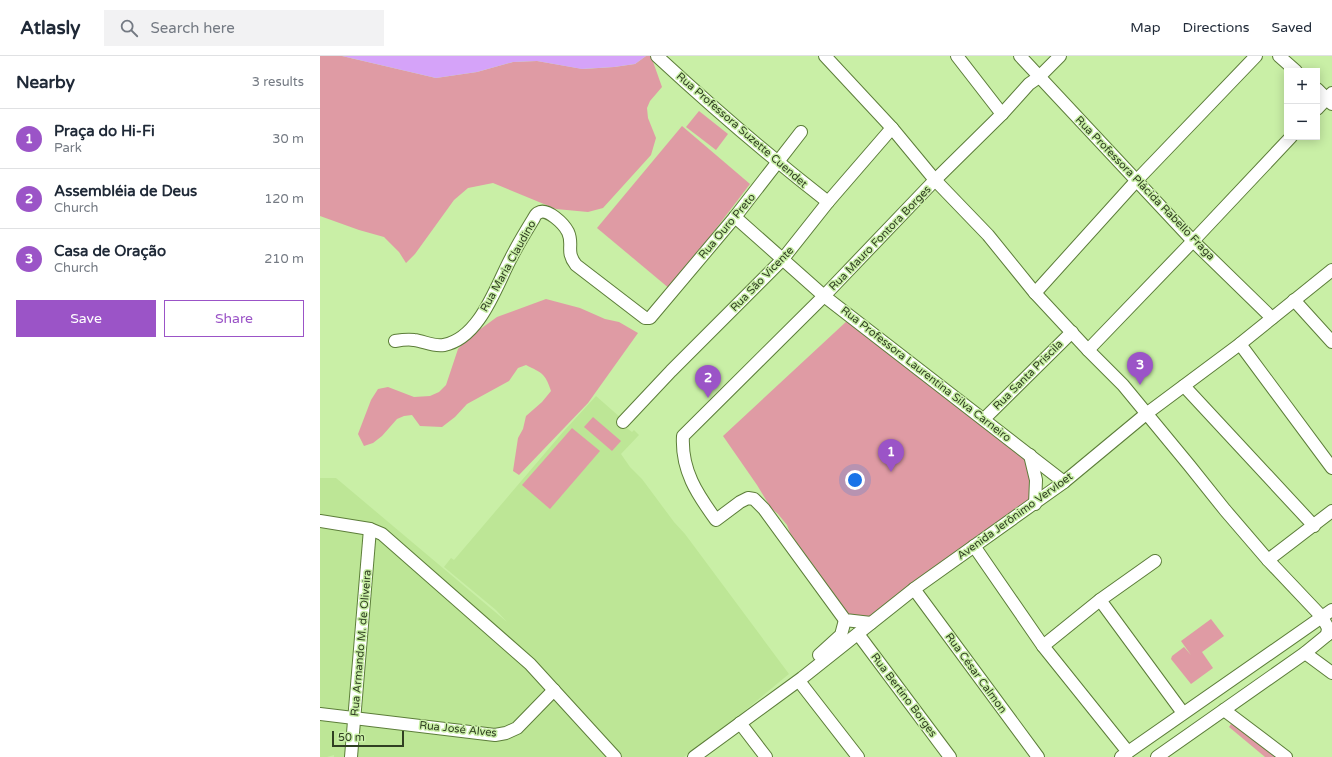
<!DOCTYPE html>
<html lang="en">
<head>
<meta charset="utf-8">
<style>
  body { margin:0; font-family:"Varela Round",sans-serif; background:#f2f2f3; color:#1f2937 }
  .controls { position:absolute; right:12px; top:12px; display:grid; overflow:hidden; border-radius:0px; box-shadow:0 2px 10px #0003 }
  .controls button { width:36px; height:36px; display:grid; place-items:center; padding:0; border:0; border-bottom:1px solid #e0e1e3; background:#fff; color:#1f2937; font:20px sans-serif }
  .scale { position:absolute; left:12px; bottom:10px; width:72px; box-sizing:border-box; padding-left:4px; border:2px solid #303f22; border-top:0; font-size:11px; line-height:14px; white-space:nowrap; color:#303f22; -webkit-text-stroke:3px #c9efa6; paint-order:stroke }
  .you { position:absolute; left:535px; top:424px; width:14px; height:14px; margin:-10px; border:3px solid #fff; border-radius:50%; background:#1a73e8; box-shadow:0 0 0 6px #1a73e833 }
  .badge { display:grid; place-items:center; width:26px; height:26px; border-radius:50%; background:#9b54c7; color:#fff; font-size:13px; font-weight:700 }
  .pin { position:absolute; translate:-50% -33px; filter:drop-shadow(0 1px 2px #0008) }
  .pin::after { content:''; position:absolute; top:21px; width:14px; height:12px; background:inherit; clip-path:polygon(0 0,100% 0,50% 100%) }
  .list { margin:0; padding:0; list-style:none }
  h2 { display:flex; justify-content:space-between; align-items:center; height:52px; margin:0; padding:0 16px; font-size:17px }
  h2 small { font-size:13px; font-weight:400; color:#747a83 }
  .list li { display:grid; grid-template-columns:26px 1fr auto; gap:12px; align-items:center; box-sizing:border-box; height:60px; padding:0 16px; border-top:1px solid #e0e1e3 }
  .list b { display:block; font-size:15px; white-space:nowrap }
  .list p { margin:0; font-size:13px; white-space:nowrap; color:#747a83 }
  .list em { font-size:13px; font-style:normal; color:#747a83 }
  .actions { display:flex; gap:8px; padding:12px 16px }
  .actions a { flex:1; padding:9px 0; border:1px solid #9b54c7; border-radius:0px; text-align:center; font-size:14px; color:#9b54c7 }
  .actions .main { background:#9b54c7; color:#fff }
  .icon { flex:none; width:22px; height:22px; fill:none; stroke:currentColor; stroke-width:2; stroke-linecap:round; stroke-linejoin:round }
  .map { position:relative; flex:none; width:1012px; height:701px; overflow:hidden }
  header { display:flex; align-items:center; gap:24px; box-sizing:border-box; height:56px; padding:0 20px; background:#fff; border-bottom:1px solid #e0e1e3 }
  header strong { font-size:19px }
  nav { display:flex; gap:22px; margin-inline-start:auto; font-size:14px }
  .search { width:280px; height:36px; background:#f2f2f3; display:flex; align-items:center; gap:10px; box-sizing:border-box; padding:0 14px; border-radius:0px; color:#747a83; font-size:15px }
  main { display:flex }
  aside { flex:1; background:#fff }
  .map>svg:first-child { display:block }
  .built { fill:#bde696 }
  .green { fill:#df9ba4 }
  .water { fill:#d5a3f9 }
  .lines { fill:none; stroke-linecap:round; stroke-linejoin:round }
  .minor-casing { stroke:#5c7d39; stroke-width:14 }
  .minor { stroke:#fff; stroke-width:12 }
  .labels { text-anchor:middle; dominant-baseline:central; stroke-width:3; stroke-linejoin:round; paint-order:stroke }
  .street-label { font-size:11px; fill:#303f22; stroke:#c9efa6 }
</style>
</head>
<body>
<header>
<strong>Atlasly</strong>
<div class="search"><svg class="icon" aria-label="search" viewBox="0 0 24 24"><circle cx="10" cy="10" r="6"/><path d="M15 15l6 6"/></svg>Search here</div>
<nav><a>Map</a><a>Directions</a><a>Saved</a></nav>
</header>
<main>
<aside>
<h2>Nearby<small>3 results</small></h2>
<ul class="list">
<li><span class="badge">1</span><div><b>Praça do Hi-Fi</b><p>Park</p></div><em>30 m</em></li>
<li><span class="badge">2</span><div><b>Assembléia de Deus</b><p>Church</p></div><em>120 m</em></li>
<li><span class="badge">3</span><div><b>Casa de Oração</b><p>Church</p></div><em>210 m</em></li>
</ul>
<div class="actions"><a class="main">Save</a><a>Share</a></div>
</aside>
<div class="map">
<svg width="1012" height="701" viewBox="0 0 1012 701">
  <rect width="100%" height="100%" fill="#c9efa6"/>
  <path class="built" d="M276 340 301 362 304 370 312 376 314 374 319 379 301 398 310 411 322 423 354 466 365 478 469 618 417 661 364 701H14V699L7 701H0V422H16L187 566 176 554 124 511 131 502 134 504 243 376Z"/>
  <g class="green">
    <path d="M0 0H22L116 22 157 16 193 6 217 5 263 13 294 11 315 8 326 0H331L342 31 330 45 327 52 328 62 336 82 331 99 283 152 268 156 236 153 173 127 148 132 134 144 95 198 86 207 79 196 64 181 39 174 0 160Z"/>
    <path d="M379 55 408 78 396 94 366 71Z"/>
    <path d="M362 70 430 128 350 233 277 172Z"/>
    <path d="M226 243 260 252 285 263 299 266 318 277 268 347 199 419 193 415 198 382 203 373 206 360 222 346 231 335C225 317 222 317 206 309L198 312 189 325 147 348 135 361 122 371 100 370 92 359 84 360 77 363 62 380 53 387 44 390 38 378 51 344 58 333 68 331 94 341 110 340 119 336 126 329 138 293 148 282 177 261Z"/>
    <path d="M528 264 711 408 713 442 550 562H536L526 556 470 477 467 469 458 458 451 452 437 429 403 380Z"/>
    <path d="M273 361 301 385 292 395 264 371Z"/>
    <path d="M252 372 280 395 230 453 202 429Z"/>
    <path d="M891 563 904 580 882 596 893 612 871 628 851 603 852 600 864 591 871 599 861 585Z"/>
    <path d="M913 665 964 701H945L909 671Z"/>
  </g>
  <path class="water" d="M22 0H326L315 8 294 11 262 13 217 5 193 6 157 16 116 22Z"/>
  <g class="lines">
    <g class="minor-casing">
      <g id="minor">
        <path d="M337 0C392 51 449 100 508 146"/>
        <path d="M505 0 572 72 615 124 668 179 715 237 768 294 803 329 869 409 905 454 948 504 1002 561 1008 572 1007 579"/>
        <path d="M637 0 682 58"/>
        <path d="M700 0 873 185 952 262"/>
        <path d="M959 0 976 15"/>
        <path d="M997 33 1012 48"/>
        <path d="M997 53 1012 37"/>
        <path d="M415 161 504 240 744 426"/>
        <path d="M715 237 817 124 936 0"/>
        <path d="M974 244 1012 286"/>
        <path d="M75 285C81 284 88 283 94 284 104 285 113 291 124 289 160 282 176 230 191 202 198 188 206 175 214 162 214 161 217 157 218 157 227 151 244 168 248 176 254 189 245 195 256 209L325 262H330L415 161 481 76"/>
        <path d="M920 288 1012 412"/>
        <path d="M768 294 873 185 971 81"/>
        <path d="M864 330 994 470"/>
        <path d="M664 363 752 276"/>
        <path d="M303 366 351 315 462 204 508 146 572 72"/>
        <path d="M710 399 716 424 715 448"/>
        <path d="M0 465 50 473 62 478 210 608 295 701"/>
        <path d="M654 490 723 590 808 696"/>
        <path d="M948 504 1012 455"/>
        <path d="M594 533 718 701"/>
        <path d="M780 544 863 657"/>
        <path d="M551 567 525 564 444 453 434 443 428 442 420 446 396 464C377 438 361 414 363 380L504 240 615 124 682 58 709 28 719 21 740 0"/>
        <path d="M538 578 630 701"/>
        <path d="M723 590 780 544 835 505"/>
        <path d="M985 597 1012 617"/>
        <path d="M499 599 521 579 525 564"/>
        <path d="M479 625 538 701"/>
        <path d="M904 654 966 701"/>
        <path d="M0 658 175 679 186 677 197 672 234 634"/>
        <path d="M420 667 446 701"/>
        <path d="M31 701 50 473"/>
        <path d="M374 701 482 622 594 533 744 426 826 358 920 288 1012 214"/>
        <path d="M801 701 1012 554"/>
        <path d="M837 701 985 597 1012 575"/>
      </g>
    </g>
    <use href="#minor" class="minor"/>
  </g>
  <g class="labels">
    <g class="street-label">
      <text transform="translate(422 74) rotate(41)">Rua Professora Suzette Cuendet</text>
      <text transform="translate(825 132) rotate(46)">Rua Professora Plácida Rabello Fraga</text>
      <text transform="translate(407 170) rotate(-50)">Rua Ouro Preto</text>
      <text transform="translate(560 182) rotate(-46)">Rua Mauro Fontora Borges</text>
      <text transform="translate(188 210) rotate(-61)">Rua Maria Claudino</text>
      <text transform="translate(442 223) rotate(-46)">Rua São Vicente</text>
      <text transform="translate(606 318) rotate(38)">Rua Professora Laurentina Silva Carneiro</text>
      <text transform="translate(708 319) rotate(-45)">Rua Santa Priscila</text>
      <text transform="translate(695 460) rotate(-36)">Avenida Jerônimo Vervloet</text>
      <text transform="translate(41 587) rotate(-85)">Rua Armando M. de Oliveira</text>
      <text transform="translate(656 617) rotate(54)">Rua César Calmon</text>
      <text transform="translate(584 639) rotate(53)">Rua Bertino Borges</text>
      <text transform="translate(138 673) rotate(6)">Rua José Alves</text>
    </g>
  </g>
</svg>
<div class="controls">
<button>+</button>
<button>−</button>
</div>
<div class="scale">50 m</div>
<div class="you"></div>
<div class="pin badge" style="left:571px;top:416px">1</div>
<div class="pin badge" style="left:388px;top:342px">2</div>
<div class="pin badge" style="left:820px;top:329px">3</div>
</div>
</main>
</body>
</html>
